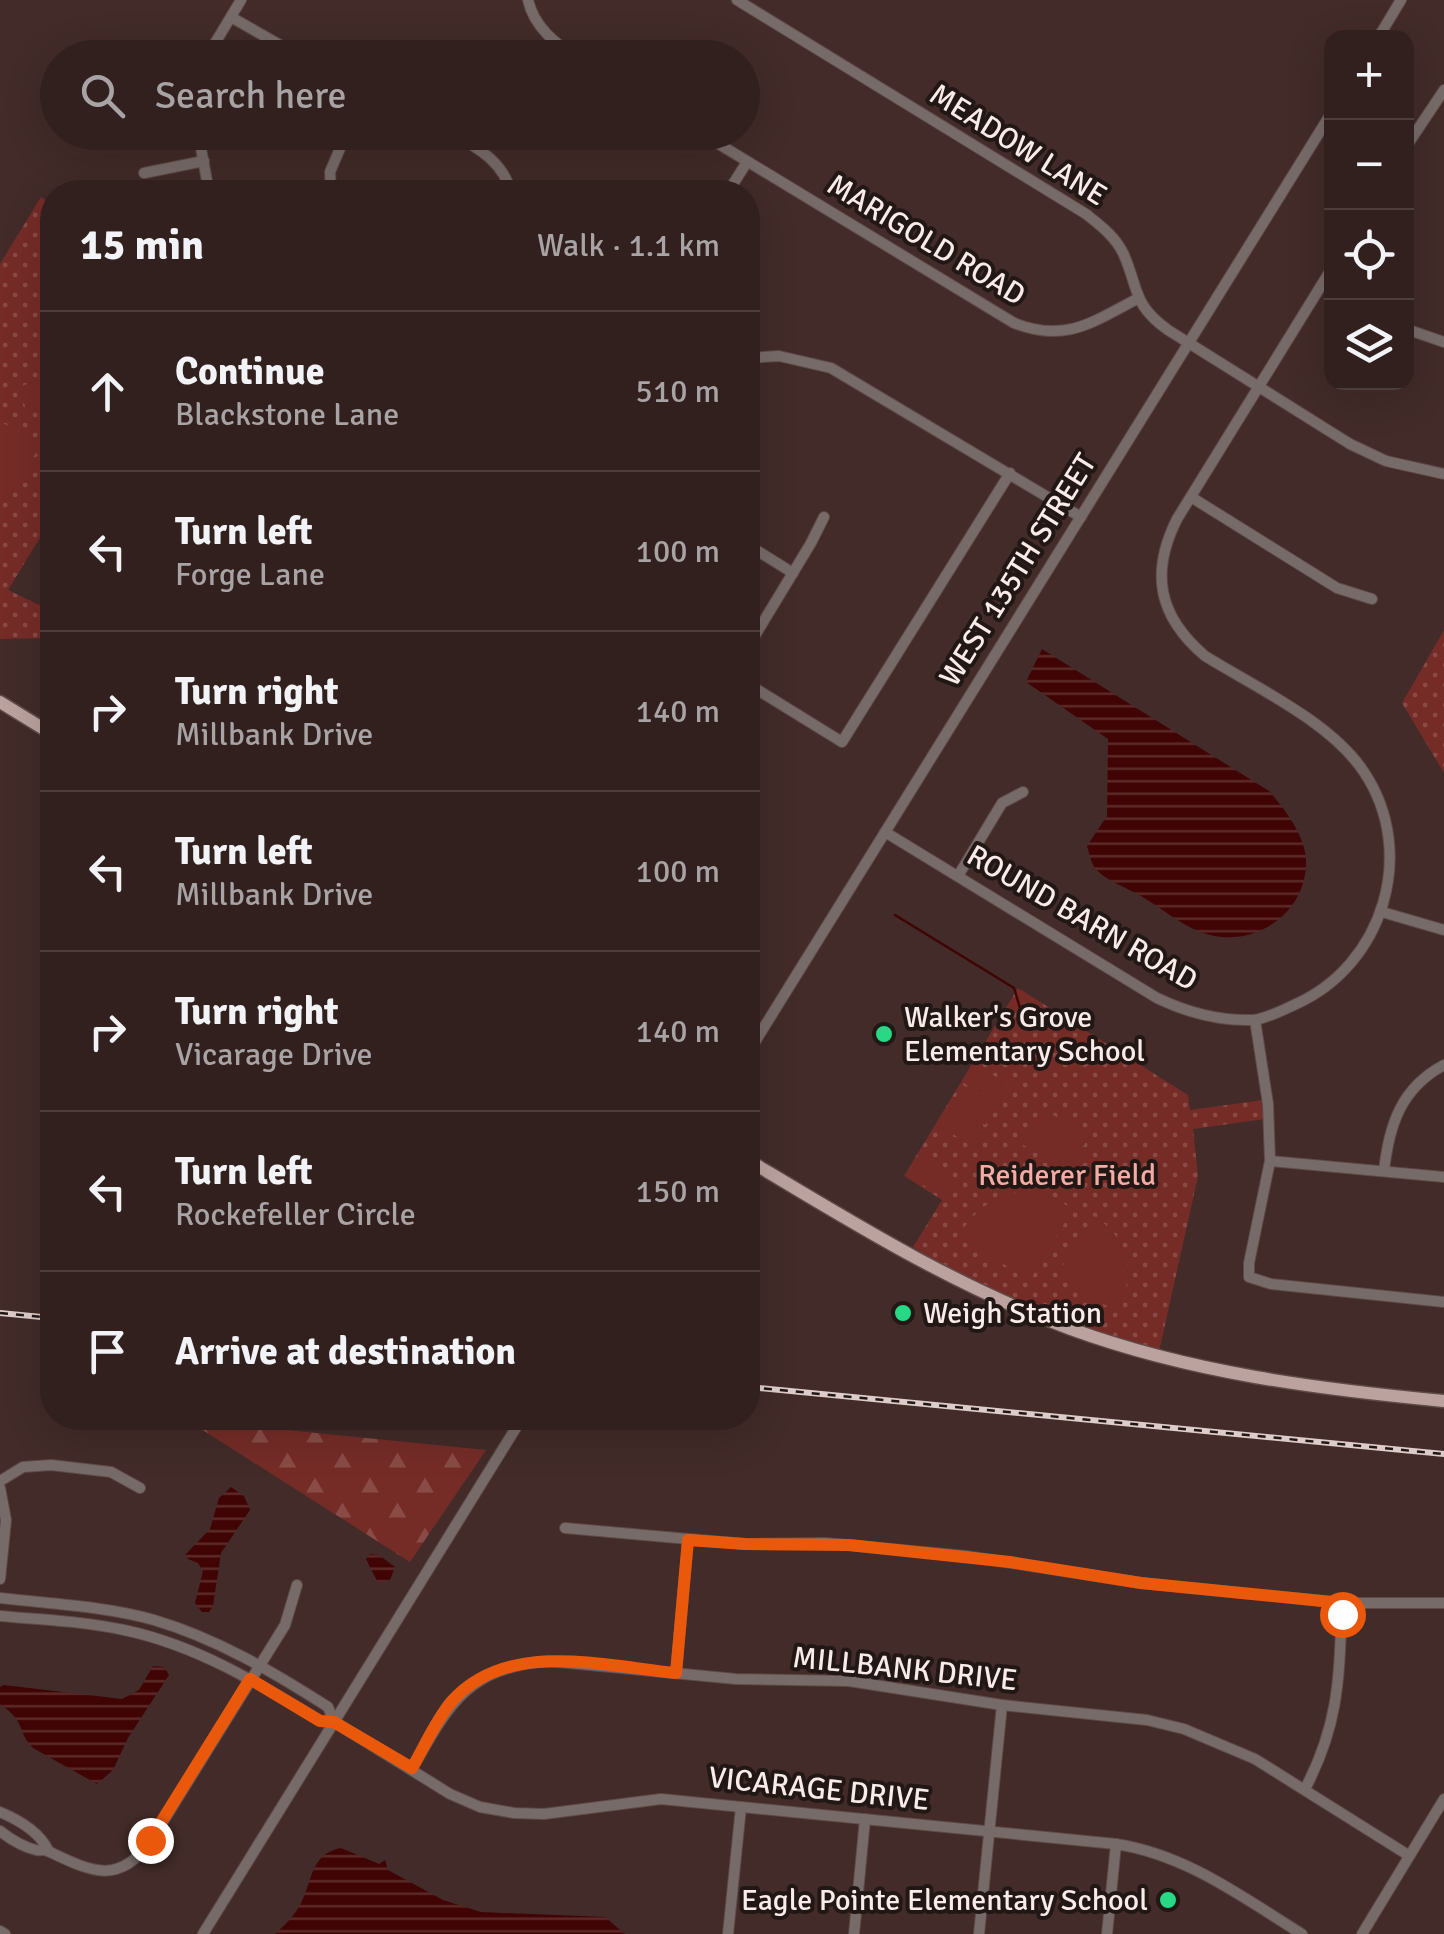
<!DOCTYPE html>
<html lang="en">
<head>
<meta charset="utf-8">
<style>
  body { margin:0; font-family:Signika,sans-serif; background:#3a2827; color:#f1f3f6 }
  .controls { position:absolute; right:30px; top:30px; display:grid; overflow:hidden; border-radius:20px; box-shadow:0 10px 40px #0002 }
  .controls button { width:90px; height:90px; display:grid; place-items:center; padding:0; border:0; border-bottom:2px solid #4d3e3c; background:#32201e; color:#f1f3f6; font:50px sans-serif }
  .stop { position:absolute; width:30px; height:30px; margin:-22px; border:8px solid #ea580c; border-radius:50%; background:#fff }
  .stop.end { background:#ea580c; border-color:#fff; box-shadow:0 2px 10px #0008 }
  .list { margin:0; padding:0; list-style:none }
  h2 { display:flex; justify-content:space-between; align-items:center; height:130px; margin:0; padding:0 40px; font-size:42px }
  h2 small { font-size:32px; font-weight:400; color:#a8a3a4 }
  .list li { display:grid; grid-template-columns:65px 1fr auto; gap:30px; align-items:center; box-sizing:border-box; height:160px; padding:0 40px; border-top:2px solid #4d3e3c }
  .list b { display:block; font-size:38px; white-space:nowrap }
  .list p { margin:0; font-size:32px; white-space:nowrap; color:#a8a3a4 }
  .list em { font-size:32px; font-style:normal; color:#a8a3a4 }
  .icon { flex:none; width:55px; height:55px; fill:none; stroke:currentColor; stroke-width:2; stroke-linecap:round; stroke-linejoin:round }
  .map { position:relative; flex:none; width:1444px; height:1934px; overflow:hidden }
  .search { position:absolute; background:#32201e; box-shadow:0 10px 40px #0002; left:40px; top:40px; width:720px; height:110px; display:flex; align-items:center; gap:25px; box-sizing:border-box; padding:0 35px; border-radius:55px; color:#a8a3a4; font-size:38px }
  .panel { position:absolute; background:#32201e; box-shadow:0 10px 40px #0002; left:40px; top:180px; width:720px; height:1250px; border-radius:40px }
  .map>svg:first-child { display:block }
  .forest { fill:url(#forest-firs) }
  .park { fill:url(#park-dots) }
  .pitch { fill:#752c27 }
  .water { fill:url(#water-rules) }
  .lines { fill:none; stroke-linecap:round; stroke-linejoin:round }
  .stream { stroke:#400405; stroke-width:2.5 }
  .minor-casing { stroke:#5f4a47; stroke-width:12 }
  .major-casing { stroke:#5f4a47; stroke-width:15 }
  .minor { stroke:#776b69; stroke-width:10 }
  .major { stroke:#bba29f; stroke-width:12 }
  .rail-casing { stroke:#ddccca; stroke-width:6 }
  .rail { stroke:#211715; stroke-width:2.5; stroke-dasharray:8; stroke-linecap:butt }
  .route { stroke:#ea580c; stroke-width:12 }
  .poi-dot { fill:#28d885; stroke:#211715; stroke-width:4 }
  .labels { text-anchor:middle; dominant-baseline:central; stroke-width:8; stroke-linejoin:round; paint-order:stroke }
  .street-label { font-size:30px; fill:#faeae8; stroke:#211715 }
  .poi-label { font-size:30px; fill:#faeae8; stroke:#211715; text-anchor:start }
  .park-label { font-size:30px; fill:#f3aba3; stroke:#211715 }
</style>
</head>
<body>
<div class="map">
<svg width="1444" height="1934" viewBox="0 0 1444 1934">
  <defs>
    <pattern id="forest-firs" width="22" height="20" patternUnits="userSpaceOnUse" patternTransform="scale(2.5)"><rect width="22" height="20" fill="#752c27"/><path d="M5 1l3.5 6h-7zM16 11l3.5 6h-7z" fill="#8a4b46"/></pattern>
    <pattern id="park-dots" width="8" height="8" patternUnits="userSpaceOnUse" patternTransform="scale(2.5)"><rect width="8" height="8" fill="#752c27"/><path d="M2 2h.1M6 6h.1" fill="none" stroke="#8a4b46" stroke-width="1.8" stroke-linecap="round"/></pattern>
    <pattern id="water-rules" width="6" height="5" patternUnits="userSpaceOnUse" patternTransform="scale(2.5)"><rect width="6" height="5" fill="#400405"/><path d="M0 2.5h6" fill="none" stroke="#5c2929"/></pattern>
  </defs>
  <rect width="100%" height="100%" fill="#422b28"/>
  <path class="forest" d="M187 1420 486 1450 410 1562Z"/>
  <g class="park">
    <path d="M41 197 52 205V518L8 590 52 611V638L0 639V264Z"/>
    <path d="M1444 630V773L1402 703Z"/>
    <path d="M1018 988 1188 1095 1190 1110 1263 1100 1265 1119 1193 1129 1198 1176 1159 1352C1074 1323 990 1295 913 1247L942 1200 904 1176Z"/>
  </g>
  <g class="pitch">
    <path d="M36 381 44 406 27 412 19 387Z"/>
    <path d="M0 421 36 445 37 451 9 497 0 491Z"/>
    <path d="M975 1064 1009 1085 998 1104 964 1083Z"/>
    <path d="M963 1085 996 1106 985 1125 951 1104Z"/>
    <path d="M949 1107 983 1127 972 1146 938 1125Z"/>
    <path d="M1043 1109 1089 1137 1067 1172 1022 1144Z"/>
    <path d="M919 1156 953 1177 941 1196 907 1175Z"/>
    <path d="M1032 1191 1048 1195 1073 1209 1032 1277 1026 1278 959 1236C976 1206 999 1193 1032 1191Z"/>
    <path d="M1094 1216C1130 1239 1136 1275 1117 1312L1064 1281 1059 1272Z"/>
  </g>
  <g class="water">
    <path d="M1042 649 1269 791C1285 809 1308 839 1306 865 1304 917 1249 951 1200 932 1180 924 1160 907 1141 896 1128 888 1104 880 1095 868 1091 863 1089 852 1087 846L1107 816 1108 739 1026 682Z"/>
    <path d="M231 1487 244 1496 250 1510 221 1553 213 1606 209 1612H202L195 1603 203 1571 198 1563 188 1559 185 1555 210 1529 219 1498Z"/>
    <path d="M370 1554 379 1555 395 1567 390 1580 378 1583 366 1559Z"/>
    <path d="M153 1666 164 1667 169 1675 128 1738 113 1770 97 1784 33 1748C16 1730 27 1723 0 1704V1687L4 1685 122 1699 139 1690Z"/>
    <path d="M341 1848 379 1864 385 1860 388 1870 443 1900 481 1912 605 1917 625 1934H275C285 1925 295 1915 301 1903 313 1880 310 1854 341 1848Z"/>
  </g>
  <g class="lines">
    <path class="stream" d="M895 915 1014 988 1020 1008"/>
    <g class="minor-casing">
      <g id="minor">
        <path d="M528 0C534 27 555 43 577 58"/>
        <path d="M737 0 1086 214C1101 226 1116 237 1124 255 1139 290 1133 305 1168 330L1350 444 1386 461 1444 474"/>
        <path d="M231 17 287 49 309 58"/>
        <path d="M1378 38 1401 0"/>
        <path d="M206 58 241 0"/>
        <path d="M198 132 209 192"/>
        <path d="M451 132C477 148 503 161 511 192"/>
        <path d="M699 132 1014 323C1065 343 1091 323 1137 299"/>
        <path d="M1406 147 1444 90"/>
        <path d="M144 173 204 161"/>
        <path d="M331 192 330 172 347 132"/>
        <path d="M728 192 747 162"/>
        <path d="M1406 329 1444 342"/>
        <path d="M748 358 779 356 831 368 1081 517"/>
        <path d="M1191 497 1337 588 1372 599"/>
        <path d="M748 545 793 573"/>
        <path d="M748 647 811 543 824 517"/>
        <path d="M748 684 842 742 1010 473"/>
        <path d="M885 832 1157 998C1186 1012 1220 1021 1253 1020 1266 1019 1283 1010 1296 1004 1383 965 1418 853 1364 772 1331 722 1255 687 1205 656 1158 616 1150 573 1177 519L1332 268"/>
        <path d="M958 876 1002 803 1023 792"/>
        <path d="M1382 912 1444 930"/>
        <path d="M1255 1020 1268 1104 1270 1161 1249 1263V1277L1271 1284 1444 1302"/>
        <path d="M748 1053 1332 112"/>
        <path d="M1270 1161 1444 1177"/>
        <path d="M1384 1171C1389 1125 1401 1088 1444 1065"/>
        <path d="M0 1481 23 1467 51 1465 111 1472 140 1488"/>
        <path d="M0 1488 6 1520 0 1579"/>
        <path d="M565 1528 745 1544 825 1543 966 1556 1141 1583 1342 1603H1444"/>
        <path d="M0 1598C51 1604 104 1606 154 1620 218 1639 273 1672 328 1707L334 1722"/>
        <path d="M0 1616C41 1620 83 1621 124 1630 196 1645 258 1683 320 1721L334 1722 450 1794 480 1807 514 1813 544 1814 661 1799 1116 1844C1187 1855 1242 1897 1302 1934"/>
        <path d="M676 1673 688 1540"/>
        <path d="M412 1769C449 1704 467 1668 548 1661L736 1679 849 1681 1002 1705 1147 1720 1184 1729 1255 1759 1408 1855"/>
        <path d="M1305 1789C1340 1722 1339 1676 1342 1603"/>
        <path d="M0 1812C19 1820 39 1831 48 1850"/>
        <path d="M0 1831C10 1839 23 1847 36 1850 47 1851 41 1848 52 1853 92 1872 119 1885 151 1841L285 1625 297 1585"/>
        <path d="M0 1931 5 1934"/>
        <path d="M203 1934 522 1418"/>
        <path d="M728 1934 741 1807"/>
        <path d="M854 1934 865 1819"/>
        <path d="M979 1934 1002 1705"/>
        <path d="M1107 1934 1116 1844"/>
        <path d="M1362 1934 1444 1799"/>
      </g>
    </g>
    <g class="major-casing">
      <g id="major">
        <path d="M0 702 52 734"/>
        <path d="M748 1160C853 1223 956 1287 1071 1329 1192 1373 1317 1389 1444 1401"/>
      </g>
    </g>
    <use href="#minor" class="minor"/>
    <use href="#major" class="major"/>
    <g class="rail-casing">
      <g id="rail">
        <path d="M0 1313 52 1318"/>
        <path d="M748 1387 1444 1454"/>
      </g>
    </g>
    <use href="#rail" class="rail"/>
  </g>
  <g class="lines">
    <path class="route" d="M150 1840 250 1679 320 1721 334 1722 412 1768C425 1746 435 1721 452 1701 507 1639 604 1666 676 1673L688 1540 745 1544 849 1545 1010 1562 1141 1583 1342 1603V1614"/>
  </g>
  <g class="poi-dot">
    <circle cx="884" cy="1034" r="10"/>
    <circle cx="903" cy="1313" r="10"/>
    <circle cx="1168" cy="1900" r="10"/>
  </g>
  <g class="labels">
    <g class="street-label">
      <text transform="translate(1018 145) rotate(32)">MEADOW LANE</text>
      <text transform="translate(926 240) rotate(31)">MARIGOLD ROAD</text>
      <text transform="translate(1018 570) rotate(-58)">WEST 135TH STREET</text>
      <text transform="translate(1082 918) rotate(30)">ROUND BARN ROAD</text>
      <text transform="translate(905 1669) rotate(6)">MILLBANK DRIVE</text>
      <text transform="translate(819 1789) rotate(6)">VICARAGE DRIVE</text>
    </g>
    <g class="poi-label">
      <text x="904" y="1017">Walker's Grove<tspan x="904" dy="34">Elementary School</tspan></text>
      <text x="923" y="1313">Weigh Station</text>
      <text x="1148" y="1900" text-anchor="end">Eagle Pointe Elementary School</text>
    </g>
    <g class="park-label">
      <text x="1067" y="1175">Reiderer Field</text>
    </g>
  </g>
</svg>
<div class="controls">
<button>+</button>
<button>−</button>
<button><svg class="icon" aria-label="locate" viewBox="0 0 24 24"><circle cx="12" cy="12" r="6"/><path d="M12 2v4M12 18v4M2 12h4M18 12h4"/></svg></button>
<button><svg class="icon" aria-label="layers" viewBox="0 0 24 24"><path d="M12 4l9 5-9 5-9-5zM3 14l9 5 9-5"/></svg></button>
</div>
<div class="stop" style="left:1342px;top:1614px"></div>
<div class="stop end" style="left:150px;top:1840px"></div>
<div class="search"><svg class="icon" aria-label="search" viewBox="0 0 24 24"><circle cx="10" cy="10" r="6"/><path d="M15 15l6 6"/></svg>Search here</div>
<section class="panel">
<h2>15 min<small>Walk · 1.1 km</small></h2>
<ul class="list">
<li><svg class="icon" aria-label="ahead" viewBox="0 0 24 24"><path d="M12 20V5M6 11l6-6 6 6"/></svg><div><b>Continue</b><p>Blackstone Lane</p></div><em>510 m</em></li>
<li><svg class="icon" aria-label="left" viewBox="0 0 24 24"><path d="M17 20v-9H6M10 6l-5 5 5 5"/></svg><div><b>Turn left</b><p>Forge Lane</p></div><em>100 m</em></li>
<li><svg class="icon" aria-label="right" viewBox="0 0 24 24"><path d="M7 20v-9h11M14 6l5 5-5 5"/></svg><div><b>Turn right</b><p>Millbank Drive</p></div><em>140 m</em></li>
<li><svg class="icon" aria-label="left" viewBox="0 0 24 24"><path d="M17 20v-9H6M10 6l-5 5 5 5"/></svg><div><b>Turn left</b><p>Millbank Drive</p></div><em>100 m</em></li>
<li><svg class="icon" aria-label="right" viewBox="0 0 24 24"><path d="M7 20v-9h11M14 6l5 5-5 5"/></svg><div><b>Turn right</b><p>Vicarage Drive</p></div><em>140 m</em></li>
<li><svg class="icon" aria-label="left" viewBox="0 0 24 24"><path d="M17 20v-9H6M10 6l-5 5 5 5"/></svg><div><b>Turn left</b><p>Rockefeller Circle</p></div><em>150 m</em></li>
<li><svg class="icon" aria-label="arrive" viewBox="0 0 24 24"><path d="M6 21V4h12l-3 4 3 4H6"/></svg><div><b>Arrive at destination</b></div></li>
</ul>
</section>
</div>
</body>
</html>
